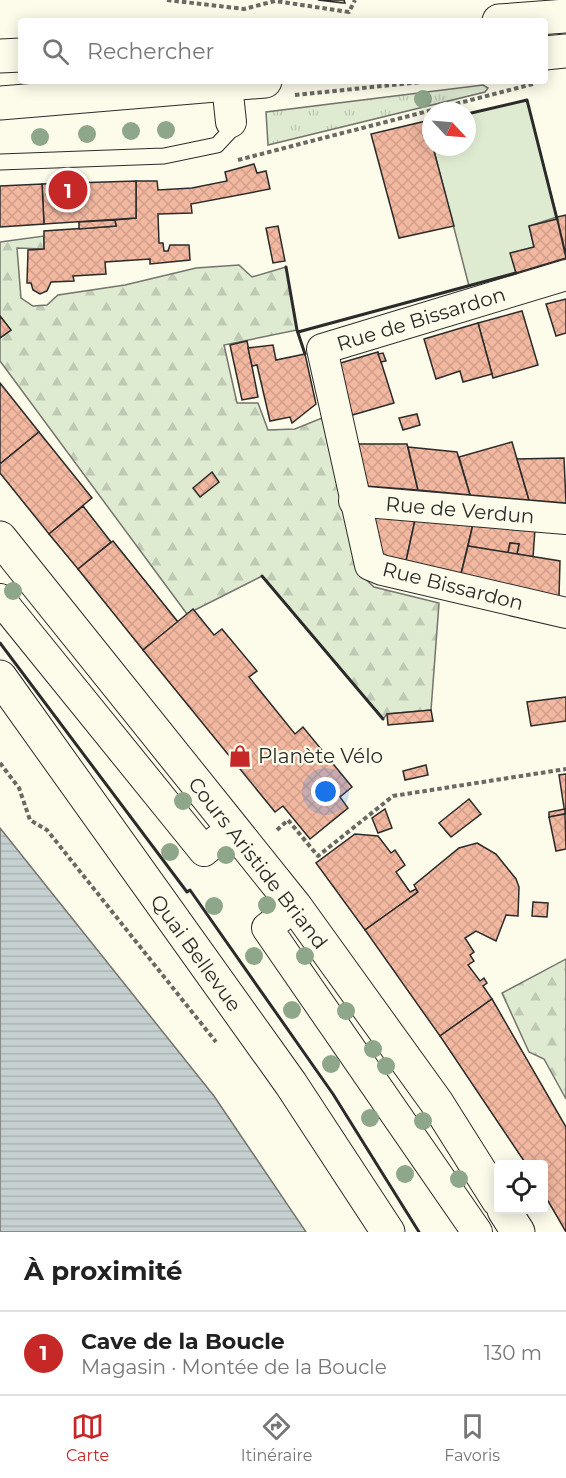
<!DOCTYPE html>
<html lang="fr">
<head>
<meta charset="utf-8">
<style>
  body { margin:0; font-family:Montserrat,sans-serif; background:#f6f6f6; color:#222 }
  .controls { position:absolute; right:18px; bottom:18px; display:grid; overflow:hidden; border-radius:6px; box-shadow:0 3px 15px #0003 }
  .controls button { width:54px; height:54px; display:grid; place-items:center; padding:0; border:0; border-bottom:2px solid #e0e0e0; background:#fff; color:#222; font:30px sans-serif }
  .compass { position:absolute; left:422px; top:102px; width:54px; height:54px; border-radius:50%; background:#fff; box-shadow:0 3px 15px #0003; rotate:116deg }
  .you { position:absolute; left:326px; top:792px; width:21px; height:21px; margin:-15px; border:4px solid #fff; border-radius:50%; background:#1a73e8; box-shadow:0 0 0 9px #1a73e833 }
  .badge { display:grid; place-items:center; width:39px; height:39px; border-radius:50%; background:#c62828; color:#fff; font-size:20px; font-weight:700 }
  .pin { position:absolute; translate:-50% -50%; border:3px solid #fff; box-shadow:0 2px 6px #0006 }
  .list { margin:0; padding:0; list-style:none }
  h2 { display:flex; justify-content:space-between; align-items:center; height:78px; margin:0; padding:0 24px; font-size:26px }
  h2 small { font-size:20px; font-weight:400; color:#767676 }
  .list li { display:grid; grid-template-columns:39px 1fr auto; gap:18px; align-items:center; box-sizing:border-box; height:84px; padding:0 24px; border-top:2px solid #e0e0e0 }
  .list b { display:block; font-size:22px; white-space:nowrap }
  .list p { margin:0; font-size:20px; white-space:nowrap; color:#767676 }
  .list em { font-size:20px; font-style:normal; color:#767676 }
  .icon { flex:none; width:33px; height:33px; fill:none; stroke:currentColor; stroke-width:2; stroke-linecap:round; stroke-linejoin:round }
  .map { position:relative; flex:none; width:566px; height:1232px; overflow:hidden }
  .search { position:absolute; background:#fff; box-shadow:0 3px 15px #0003; left:18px; right:18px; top:18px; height:66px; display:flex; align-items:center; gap:15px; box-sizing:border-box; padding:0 21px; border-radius:6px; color:#767676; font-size:22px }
  .sheet { height:162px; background:#fff }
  nav { display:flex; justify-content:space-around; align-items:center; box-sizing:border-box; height:84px; border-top:2px solid #e0e0e0; background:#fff; font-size:16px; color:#767676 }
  nav a { display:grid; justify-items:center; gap:3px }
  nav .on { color:#c62828 }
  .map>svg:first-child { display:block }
  .grass { fill:url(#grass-tufts); stroke:#74746e; stroke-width:1.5 }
  .forest { fill:url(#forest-firs); stroke:#74746e; stroke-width:1.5 }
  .garden { fill:#deebd1; stroke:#74746e; stroke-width:1.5 }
  .water { fill:url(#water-rules); stroke:#74746e; stroke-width:1.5 }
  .building { fill:url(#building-cross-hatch); stroke:#2b2b2b; stroke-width:1.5 }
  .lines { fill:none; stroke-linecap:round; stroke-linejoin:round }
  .lane-casing { stroke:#2b2b2b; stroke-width:17 }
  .street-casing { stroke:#2b2b2b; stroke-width:32 }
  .secondary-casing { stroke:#2b2b2b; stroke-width:35 }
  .primary-casing { stroke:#2b2b2b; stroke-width:35 }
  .path { stroke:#6a6964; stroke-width:4; stroke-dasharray:4.5 3; stroke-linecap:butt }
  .lane { stroke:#fdfbea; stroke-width:15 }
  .street { stroke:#fdfbea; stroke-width:30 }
  .secondary { stroke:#fdfbea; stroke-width:33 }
  .primary { stroke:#fdfbea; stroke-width:33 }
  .wall { stroke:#2b2b2b; stroke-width:3 }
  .tree { fill:#8ea78a }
  .labels { text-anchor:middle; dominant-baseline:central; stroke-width:4.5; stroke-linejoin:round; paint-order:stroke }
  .street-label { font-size:20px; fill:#2b2b2b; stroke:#fdfbea }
  .poi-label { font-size:20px; fill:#2b2b2b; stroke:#fdfbea; text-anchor:start }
</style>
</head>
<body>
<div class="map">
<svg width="566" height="1232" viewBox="0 0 566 1232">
  <defs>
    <pattern id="grass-tufts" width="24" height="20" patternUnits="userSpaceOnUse" patternTransform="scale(1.5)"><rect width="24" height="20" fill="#deebd1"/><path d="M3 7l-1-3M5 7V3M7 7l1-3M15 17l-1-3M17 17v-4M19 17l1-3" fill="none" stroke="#bfcab4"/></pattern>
    <pattern id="forest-firs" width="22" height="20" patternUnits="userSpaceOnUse" patternTransform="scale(1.5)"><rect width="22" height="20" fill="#deebd1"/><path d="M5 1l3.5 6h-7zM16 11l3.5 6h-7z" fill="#bfcab4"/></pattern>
    <pattern id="water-rules" width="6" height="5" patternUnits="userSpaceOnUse" patternTransform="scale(1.5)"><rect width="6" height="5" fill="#c7d0d0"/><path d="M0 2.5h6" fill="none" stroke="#abb3b3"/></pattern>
    <pattern id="building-cross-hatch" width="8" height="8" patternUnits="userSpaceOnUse" patternTransform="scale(1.5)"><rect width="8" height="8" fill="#f2b8a0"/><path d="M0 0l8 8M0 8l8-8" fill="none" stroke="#d09e8a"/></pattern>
  </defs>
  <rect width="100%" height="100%" fill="#fdfbea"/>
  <path class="grass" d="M483 85 488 88 485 92 268 145 266 112Z"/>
  <g class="forest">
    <path d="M44 236V249L17 248 21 298 33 306 47 305 58 295 125 285 196 268 239 265 252 277 286 267 297 330 224 345 237 403H258L268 430 295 429 322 418 358 572 374 587 439 603 431 710 387 714 383 719 262 576 187 614 0 361V338L11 330 0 316V242Z"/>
    <path d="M566 959V1099L544 1059 529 1052 502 993Z"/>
  </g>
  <path class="garden" d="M527 100 557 217 529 226 534 247 511 253 516 273 469 286 433 147H467V114Z"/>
  <path class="water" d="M0 828 214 1096 306 1232H0Z"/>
  <g class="building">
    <path d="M318 0H344L345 3H343Z"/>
    <path d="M426 121 454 226 399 238 371 134Z"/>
    <path d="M254 164 257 173 266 171 270 189 191 204 192 213 158 214 159 243H163L164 251H168L170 245H189L190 260 150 264V259L105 262 106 274 73 276 74 281 51 282 47 291 40 294 33 290 31 283H27L28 250 44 249V231L116 226 115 220 136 218V181H157L158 190 192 188 227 181 225 172Z"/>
    <path d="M136 181V218L44 224 42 184Z"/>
    <path d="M42 184 44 224 0 227V186Z"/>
    <path d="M566 215V255L557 217Z"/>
    <path d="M557 219 566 258 516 273 510 253 534 247 529 226Z"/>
    <path d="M115 220 116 226 79 229V222Z"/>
    <path d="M278 226 285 261 273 263 266 228Z"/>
    <path d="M566 299V333L556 336 546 304Z"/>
    <path d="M522 311 538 365 493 378 478 323Z"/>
    <path d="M0 316 11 330 0 338Z"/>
    <path d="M478 323 492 374 463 382 460 371 436 379 424 339Z"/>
    <path d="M247 341 258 397 242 400 230 345Z"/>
    <path d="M273 345 276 360 305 354 316 404 292 423 290 417 270 421 257 365 252 366 248 348Z"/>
    <path d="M378 352 394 403 349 416 337 364Z"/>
    <path d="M383 353 386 361 381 362 378 354Z"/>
    <path d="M0 383 39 432 0 464Z"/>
    <path d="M417 414 420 425 403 430 399 418Z"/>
    <path d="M39 432 92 498 49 534 0 473V464Z"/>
    <path d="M512 442 529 500 470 495 459 457Z"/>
    <path d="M355 444H407L418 490 365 486Z"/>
    <path d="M408 447 457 452 470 495 418 490Z"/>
    <path d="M564 458 566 503 529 500 517 459Z"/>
    <path d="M212 472 219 482 200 497 193 488Z"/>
    <path d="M83 506 111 542 78 569 49 534Z"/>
    <path d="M372 516 415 520 406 561 381 556Z"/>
    <path d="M415 520 473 524 461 574 406 561Z"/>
    <path d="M473 524 535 529 533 557 517 554 519 544 510 543 508 553 468 546Z"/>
    <path d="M113 541 178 622 143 650 78 569Z"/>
    <path d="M510 543 519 544 517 554 508 553Z"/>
    <path d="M468 546 560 561 559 597 461 574Z"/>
    <path d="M193 609 214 635 222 629 257 671 249 677 295 734 303 727 352 787 340 797 348 808 310 839 283 806 275 812 143 650Z"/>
    <path d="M566 697V721L531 726 527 702Z"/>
    <path d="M431 710 433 721 388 725 387 714Z"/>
    <path d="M426 765 428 775 405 780 403 771Z"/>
    <path d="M566 774V814H565L559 775Z"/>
    <path d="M469 799 481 814 451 837 439 823Z"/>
    <path d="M385 809 392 828 378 833 372 818Z"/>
    <path d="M565 809V814L549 817V812Z"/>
    <path d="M565 814 566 849 556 851 549 817Z"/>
    <path d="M355 834 378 836 391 853 395 850 405 865 396 872 410 892 416 889 418 892 365 930 316 863Z"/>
    <path d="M477 843 496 854 516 879 519 887 518 916 506 915 496 941 476 931 465 938 474 952 470 955 474 961 468 965 480 981 484 978 487 983 483 986 492 999 440 1036 365 930 418 892 414 885 459 848Z"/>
    <path d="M533 902 548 903 547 917 532 916Z"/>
    <path d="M492 999 566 1127V1232L544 1194V1164H526L440 1036Z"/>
  </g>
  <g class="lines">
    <g class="lane-casing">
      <path id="lane" d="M0 162 164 156 217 145 230 131 231 122"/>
    </g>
    <g class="street-casing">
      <g id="street">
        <path d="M227 85 231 122"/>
        <path d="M566 275 322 349 370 565 382 570 566 613"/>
        <path d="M354 501 566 519"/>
        <path d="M0 599 204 851 232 828"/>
        <path d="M295 906 267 928 477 1232"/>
      </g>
    </g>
    <g class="secondary-casing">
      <g id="secondary">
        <path d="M499 21 566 16"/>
        <path d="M545 53 566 51"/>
        <path d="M0 56 21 55"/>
        <path d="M0 103 265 81"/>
      </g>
    </g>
    <g class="primary-casing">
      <g id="primary">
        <path d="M0 538 295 906 437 1103 498 1200"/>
        <path d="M0 677 291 1084 388 1232"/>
        <path d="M504 1210 518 1232"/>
      </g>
    </g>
    <g class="path">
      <path d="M167 0 244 9 275 1 349 12 355 0"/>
      <path d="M295 95 431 81"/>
      <path d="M238 160 533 84"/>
      <path d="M0 763 19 788 30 820 47 830 216 1042"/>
      <path d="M277 830 288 820 318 856 393 796 566 769"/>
    </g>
    <use href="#lane" class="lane"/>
    <use href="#street" class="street"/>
    <use href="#secondary" class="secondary"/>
    <use href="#primary" class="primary"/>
    <g class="wall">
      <path d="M467 114 527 100 557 219"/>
      <path d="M286 267 297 330 305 354"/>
      <path d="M298 332 516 273"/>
      <path d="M262 576 383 719"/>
      <path d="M0 643 187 892 190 890 333 1094 419 1232"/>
    </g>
  </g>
  <g class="tree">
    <circle cx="423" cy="99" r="9"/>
    <circle cx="166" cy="130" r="9"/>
    <circle cx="131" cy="131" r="9"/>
    <circle cx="87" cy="134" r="9"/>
    <circle cx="40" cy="137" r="9"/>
    <circle cx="13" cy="591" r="9"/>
    <circle cx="183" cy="801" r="9"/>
    <circle cx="170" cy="852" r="9"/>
    <circle cx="226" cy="855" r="9"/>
    <circle cx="267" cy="905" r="9"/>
    <circle cx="214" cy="906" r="9"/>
    <circle cx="254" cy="956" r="9"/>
    <circle cx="305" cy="956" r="9"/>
    <circle cx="292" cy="1010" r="9"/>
    <circle cx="346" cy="1011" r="9"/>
    <circle cx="373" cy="1049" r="9"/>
    <circle cx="331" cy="1064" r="9"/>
    <circle cx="386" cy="1066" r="9"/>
    <circle cx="370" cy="1118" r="9"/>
    <circle cx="423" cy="1121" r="9"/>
    <circle cx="405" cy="1174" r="9"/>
    <circle cx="459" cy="1179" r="9"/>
  </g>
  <defs>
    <g id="shop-bare" transform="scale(1.8)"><path d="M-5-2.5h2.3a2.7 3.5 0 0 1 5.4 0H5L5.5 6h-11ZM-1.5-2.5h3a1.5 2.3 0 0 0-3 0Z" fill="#c62828" stroke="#fdfbea" stroke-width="2.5" paint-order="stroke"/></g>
  </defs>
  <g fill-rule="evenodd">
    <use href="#shop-bare" x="240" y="756"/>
  </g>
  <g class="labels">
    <g class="street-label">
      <text transform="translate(421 319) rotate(-17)">Rue de Bissardon</text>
      <text transform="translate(460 510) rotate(5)">Rue de Verdun</text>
      <text transform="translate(453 586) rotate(14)">Rue Bissardon</text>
      <text transform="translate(258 863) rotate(52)">Cours Aristide Briand</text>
      <text transform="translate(196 953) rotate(54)">Quai Bellevue</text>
    </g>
    <g class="poi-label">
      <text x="258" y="756">Planète Vélo</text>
    </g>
  </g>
</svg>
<div class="controls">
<button><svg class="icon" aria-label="locate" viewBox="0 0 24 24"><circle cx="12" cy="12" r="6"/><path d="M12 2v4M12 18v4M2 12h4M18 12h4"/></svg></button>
</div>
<svg class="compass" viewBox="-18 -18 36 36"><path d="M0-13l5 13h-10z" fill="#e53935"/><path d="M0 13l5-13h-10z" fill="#767676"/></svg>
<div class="you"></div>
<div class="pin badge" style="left:68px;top:190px">1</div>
<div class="search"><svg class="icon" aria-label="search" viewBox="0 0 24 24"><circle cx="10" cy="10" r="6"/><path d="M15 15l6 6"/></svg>Rechercher</div>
</div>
<section class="sheet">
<h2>À proximité<small></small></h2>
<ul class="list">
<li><span class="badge">1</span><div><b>Cave de la Boucle</b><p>Magasin · Montée de la Boucle</p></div><em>130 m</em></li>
</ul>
</section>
<nav>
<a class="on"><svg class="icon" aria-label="map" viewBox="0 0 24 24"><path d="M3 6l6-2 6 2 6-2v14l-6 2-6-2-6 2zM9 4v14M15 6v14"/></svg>Carte</a>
<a><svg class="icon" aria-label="directions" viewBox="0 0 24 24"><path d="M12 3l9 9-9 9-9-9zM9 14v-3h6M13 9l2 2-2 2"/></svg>Itinéraire</a>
<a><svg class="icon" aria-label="saved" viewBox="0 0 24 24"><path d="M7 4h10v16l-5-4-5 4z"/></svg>Favoris</a>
</nav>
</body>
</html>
